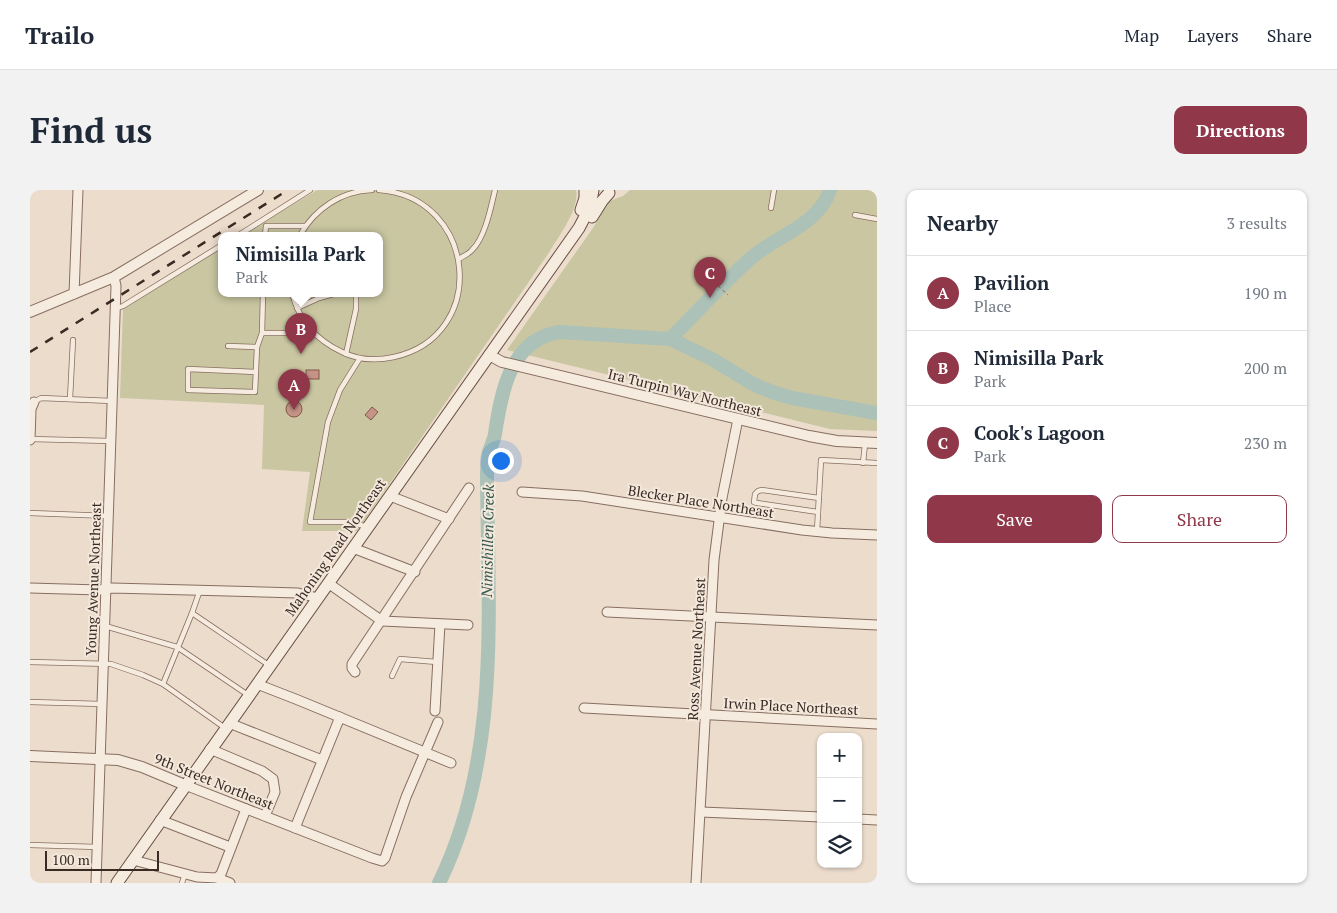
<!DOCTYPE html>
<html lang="en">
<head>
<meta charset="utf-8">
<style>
  body { margin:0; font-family:"PT Serif",serif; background:#f2f2f3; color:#1f2937 }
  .controls { position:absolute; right:15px; bottom:15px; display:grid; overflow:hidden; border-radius:10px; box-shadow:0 1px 4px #0004 }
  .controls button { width:45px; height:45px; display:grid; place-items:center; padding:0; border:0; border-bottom:1px solid #e0e1e3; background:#fff; color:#1f2937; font:25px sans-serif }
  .scale { position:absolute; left:15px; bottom:12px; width:114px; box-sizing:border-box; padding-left:5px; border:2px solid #392a23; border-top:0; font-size:14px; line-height:18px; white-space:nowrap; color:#392a23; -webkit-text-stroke:4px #f3e8db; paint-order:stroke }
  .you { position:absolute; left:470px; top:270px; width:18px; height:18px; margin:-12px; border:4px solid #fff; border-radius:50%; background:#1a73e8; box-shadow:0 0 0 8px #1a73e833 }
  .badge { display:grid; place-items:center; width:32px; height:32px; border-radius:50%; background:#903749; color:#fff; font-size:16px; font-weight:700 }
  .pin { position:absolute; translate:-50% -41px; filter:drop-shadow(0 1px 2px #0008) }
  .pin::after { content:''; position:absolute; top:26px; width:18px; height:15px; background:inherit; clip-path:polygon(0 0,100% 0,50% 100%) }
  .popup { position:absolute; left:188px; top:42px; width:165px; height:65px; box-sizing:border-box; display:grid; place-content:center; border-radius:10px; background:#fff; filter:drop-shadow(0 1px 4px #0005); font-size:16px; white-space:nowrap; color:#747a83 }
  .popup b { font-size:19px; color:#1f2937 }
  .popup::after { content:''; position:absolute; left:50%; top:100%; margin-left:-10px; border:10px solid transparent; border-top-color:#fff }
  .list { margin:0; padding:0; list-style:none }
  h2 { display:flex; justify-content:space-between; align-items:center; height:65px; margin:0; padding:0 20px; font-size:21px }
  h2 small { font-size:16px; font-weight:400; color:#747a83 }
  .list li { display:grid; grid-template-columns:32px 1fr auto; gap:15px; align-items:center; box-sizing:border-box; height:75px; padding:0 20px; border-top:1px solid #e0e1e3 }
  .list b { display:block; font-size:19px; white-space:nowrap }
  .list p { margin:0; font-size:16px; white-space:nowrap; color:#747a83 }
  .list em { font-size:16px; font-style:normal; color:#747a83 }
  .actions { display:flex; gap:10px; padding:15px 20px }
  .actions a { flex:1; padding:11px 0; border:1px solid #903749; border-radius:10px; text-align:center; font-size:18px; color:#903749 }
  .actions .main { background:#903749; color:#fff }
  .icon { flex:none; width:28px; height:28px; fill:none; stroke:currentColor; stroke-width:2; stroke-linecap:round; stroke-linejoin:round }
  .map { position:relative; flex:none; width:847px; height:693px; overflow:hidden; border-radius:10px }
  header { display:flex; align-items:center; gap:30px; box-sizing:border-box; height:70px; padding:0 25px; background:#fff; border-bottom:1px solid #e0e1e3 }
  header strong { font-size:24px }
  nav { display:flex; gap:28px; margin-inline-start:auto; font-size:18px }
  .intro { display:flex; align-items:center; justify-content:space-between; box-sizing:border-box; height:120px; padding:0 30px }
  h1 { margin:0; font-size:35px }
  .button { padding:12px 22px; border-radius:10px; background:#903749; color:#fff; font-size:18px; font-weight:700 }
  main { display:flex; gap:30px; padding:0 30px }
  aside { flex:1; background:#fff; border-radius:10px; box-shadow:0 1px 4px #0004 }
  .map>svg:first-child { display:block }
  .green { fill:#c9c6a1 }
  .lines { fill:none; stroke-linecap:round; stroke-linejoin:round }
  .river { stroke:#acc1b7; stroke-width:14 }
  .building { fill:#c59486; stroke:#84564a }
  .service-casing { stroke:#876e61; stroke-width:6 }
  .minor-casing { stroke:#876e61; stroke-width:11 }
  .tertiary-casing { stroke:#876e61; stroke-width:12 }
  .secondary-casing { stroke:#695044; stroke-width:13 }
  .path { stroke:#876e61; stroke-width:1; stroke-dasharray:4 2.5; stroke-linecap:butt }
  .service { stroke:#f6ebdf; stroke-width:4.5 }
  .minor { stroke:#f6ebdf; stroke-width:9 }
  .tertiary { stroke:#f6ebdf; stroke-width:10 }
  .secondary { stroke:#f6ebdf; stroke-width:11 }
  .rail { stroke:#392a23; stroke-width:2.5; stroke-dasharray:9 9; stroke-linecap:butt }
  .labels { text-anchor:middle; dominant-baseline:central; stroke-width:4; stroke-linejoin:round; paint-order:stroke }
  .street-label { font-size:14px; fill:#392a23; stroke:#f3e8db }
  .water-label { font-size:15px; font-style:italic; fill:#34574e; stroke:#f3e8db }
</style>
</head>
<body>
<header>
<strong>Trailo</strong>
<nav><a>Map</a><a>Layers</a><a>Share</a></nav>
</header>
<div class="intro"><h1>Find us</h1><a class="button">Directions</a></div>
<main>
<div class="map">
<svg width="847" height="693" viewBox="0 0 847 693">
  <rect width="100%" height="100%" fill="#ebdccc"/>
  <g class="green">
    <path d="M287 0H546C550 18 529 46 520 61L327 341H272L280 282 232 279 234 215 90 208 93 119 192 58V103H350V45H213Z"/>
    <path d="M600 0H847V241L800 239 477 160 563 38 576 16 580 11 593 6Z"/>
  </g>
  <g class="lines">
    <g class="river">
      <path d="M640 149C667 122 692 94 721 68 746 46 789 35 800 0"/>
      <path d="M409 693C471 567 458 422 457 285 457 277 458 270 459 262 461 256 464 250 465 244 471 203 480 150 529 142L640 149 682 169 723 194 742 202 762 208 847 223"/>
    </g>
  </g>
  <g class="building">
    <rect x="276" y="180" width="13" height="9"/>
    <circle cx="264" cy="219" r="8"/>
    <path d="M342 217 348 222 341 230 335 225Z"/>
  </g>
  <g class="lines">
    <g class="service-casing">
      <g id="service">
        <path d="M741 18 744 0"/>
        <path d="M825 25 847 29"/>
        <path d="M209 45 280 0"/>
        <path d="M235 45 236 36H275"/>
        <path d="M270 45C285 19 311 1 342 0"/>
        <path d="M429 69C433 66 439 64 442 60 455 48 461 17 465 0"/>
        <path d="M262 103C269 130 286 150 312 162 328 170 346 171 364 167 460 146 447 7 349 0"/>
        <path d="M267 118 289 108 307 103"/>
        <path d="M85 119 93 116 192 55"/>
        <path d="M232 143H283"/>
        <path d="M198 156 227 157"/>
        <path d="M316 164 326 119V103"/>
        <path d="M330 168 310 200 298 232 280 332H321L337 337"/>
        <path d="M226 182 158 179V200L225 202 227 157 232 143 233 103"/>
        <path d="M40 209 43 150"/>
        <path d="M4 212 11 208 82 211"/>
        <path d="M0 249 81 251"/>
        <path d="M833 273 835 254"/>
        <path d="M788 322 727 313 724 312 725 304 728 301 732 300 789 308"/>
        <path d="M0 323 79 326"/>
        <path d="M787 341 791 270 847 273"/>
        <path d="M162 423 240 476"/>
        <path d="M75 436 147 457 218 505"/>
        <path d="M0 472 81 474 113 485 133 494 195 538"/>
        <path d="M362 486 370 469 407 472"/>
        <path d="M133 494 162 423 170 400"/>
        <path d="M0 512 72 514"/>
        <path d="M0 655 68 657"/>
        <path d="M152 693 155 684"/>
      </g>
    </g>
    <g class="minor-casing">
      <g id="minor">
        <path d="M44 104 48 0"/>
        <path d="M0 250 1 219 4 212"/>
        <path d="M492 302 552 306 772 340 802 343 847 345"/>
        <path d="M360 306 419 329"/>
        <path d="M323 358 385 382"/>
        <path d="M298 393 352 431 438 435"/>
        <path d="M0 398 70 400 82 398 268 403 288 408"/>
        <path d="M577 422 847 435"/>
        <path d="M325 482 322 478V474L439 298"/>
        <path d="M227 494 268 510 421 573"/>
        <path d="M554 518 847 534"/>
        <path d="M405 521 410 434"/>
        <path d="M199 533 292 570"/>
        <path d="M180 559 232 581 243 589 245 602 235 626"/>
        <path d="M155 595 342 668 352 671 355 668 376 607 408 532"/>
        <path d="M671 622 791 627"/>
        <path d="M828 629 847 630"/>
        <path d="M130 630 200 657"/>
        <path d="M265 638 310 527"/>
        <path d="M103 670 167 687 187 688 200 693"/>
        <path d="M187 688 191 684 216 619"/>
        <path d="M66 693 86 96 84 87"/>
        <path d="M666 693 684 370 692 308 708 229"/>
      </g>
    </g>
    <g class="tertiary-casing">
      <g id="tertiary">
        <path d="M0 122 84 87 228 0"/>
        <path d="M459 165 472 172 779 246 807 251 847 253"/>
        <path d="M0 566 88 570 112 577 155 595"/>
      </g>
    </g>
    <g class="secondary-casing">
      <g id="secondary">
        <path d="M551 20 555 8V0"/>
        <path d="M562 27 572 11 579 3"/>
        <path d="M87 693 549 38 560 17 563 0"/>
      </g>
    </g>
    <path class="path" d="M683 91 698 105"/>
    <use href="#service" class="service"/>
    <use href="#minor" class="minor"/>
    <use href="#tertiary" class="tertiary"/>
    <use href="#secondary" class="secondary"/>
    <path class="rail" d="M0 162 258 0"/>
  </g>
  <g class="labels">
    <g class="street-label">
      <text transform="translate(655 202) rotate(14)">Ira Turpin Way Northeast</text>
      <text transform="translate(671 311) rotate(9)">Blecker Place Northeast</text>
      <text transform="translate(305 357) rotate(-55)">Mahoning Road Northeast</text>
      <text transform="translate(63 389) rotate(-88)">Young Avenue Northeast</text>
      <text transform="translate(666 459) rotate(-87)">Ross Avenue Northeast</text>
      <text transform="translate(761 516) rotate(3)">Irwin Place Northeast</text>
      <text transform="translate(184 591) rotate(22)">9th Street Northeast</text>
    </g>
    <g class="water-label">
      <text transform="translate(457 351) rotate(-89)">Nimishillen Creek</text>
    </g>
  </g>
</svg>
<div class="controls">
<button>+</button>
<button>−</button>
<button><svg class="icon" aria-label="layers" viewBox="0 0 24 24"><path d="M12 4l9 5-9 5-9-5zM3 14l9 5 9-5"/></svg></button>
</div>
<div class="scale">100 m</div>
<div class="you"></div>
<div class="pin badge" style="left:264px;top:220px">A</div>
<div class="pin badge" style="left:271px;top:164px">B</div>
<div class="popup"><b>Nimisilla Park</b>Park</div>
<div class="pin badge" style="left:680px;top:108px">C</div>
</div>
<aside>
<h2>Nearby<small>3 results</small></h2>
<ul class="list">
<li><span class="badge">A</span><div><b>Pavilion</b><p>Place</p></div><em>190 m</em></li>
<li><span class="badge">B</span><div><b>Nimisilla Park</b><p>Park</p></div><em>200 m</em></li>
<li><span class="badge">C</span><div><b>Cook's Lagoon</b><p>Park</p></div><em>230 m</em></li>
</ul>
<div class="actions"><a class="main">Save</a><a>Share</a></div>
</aside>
</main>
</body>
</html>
